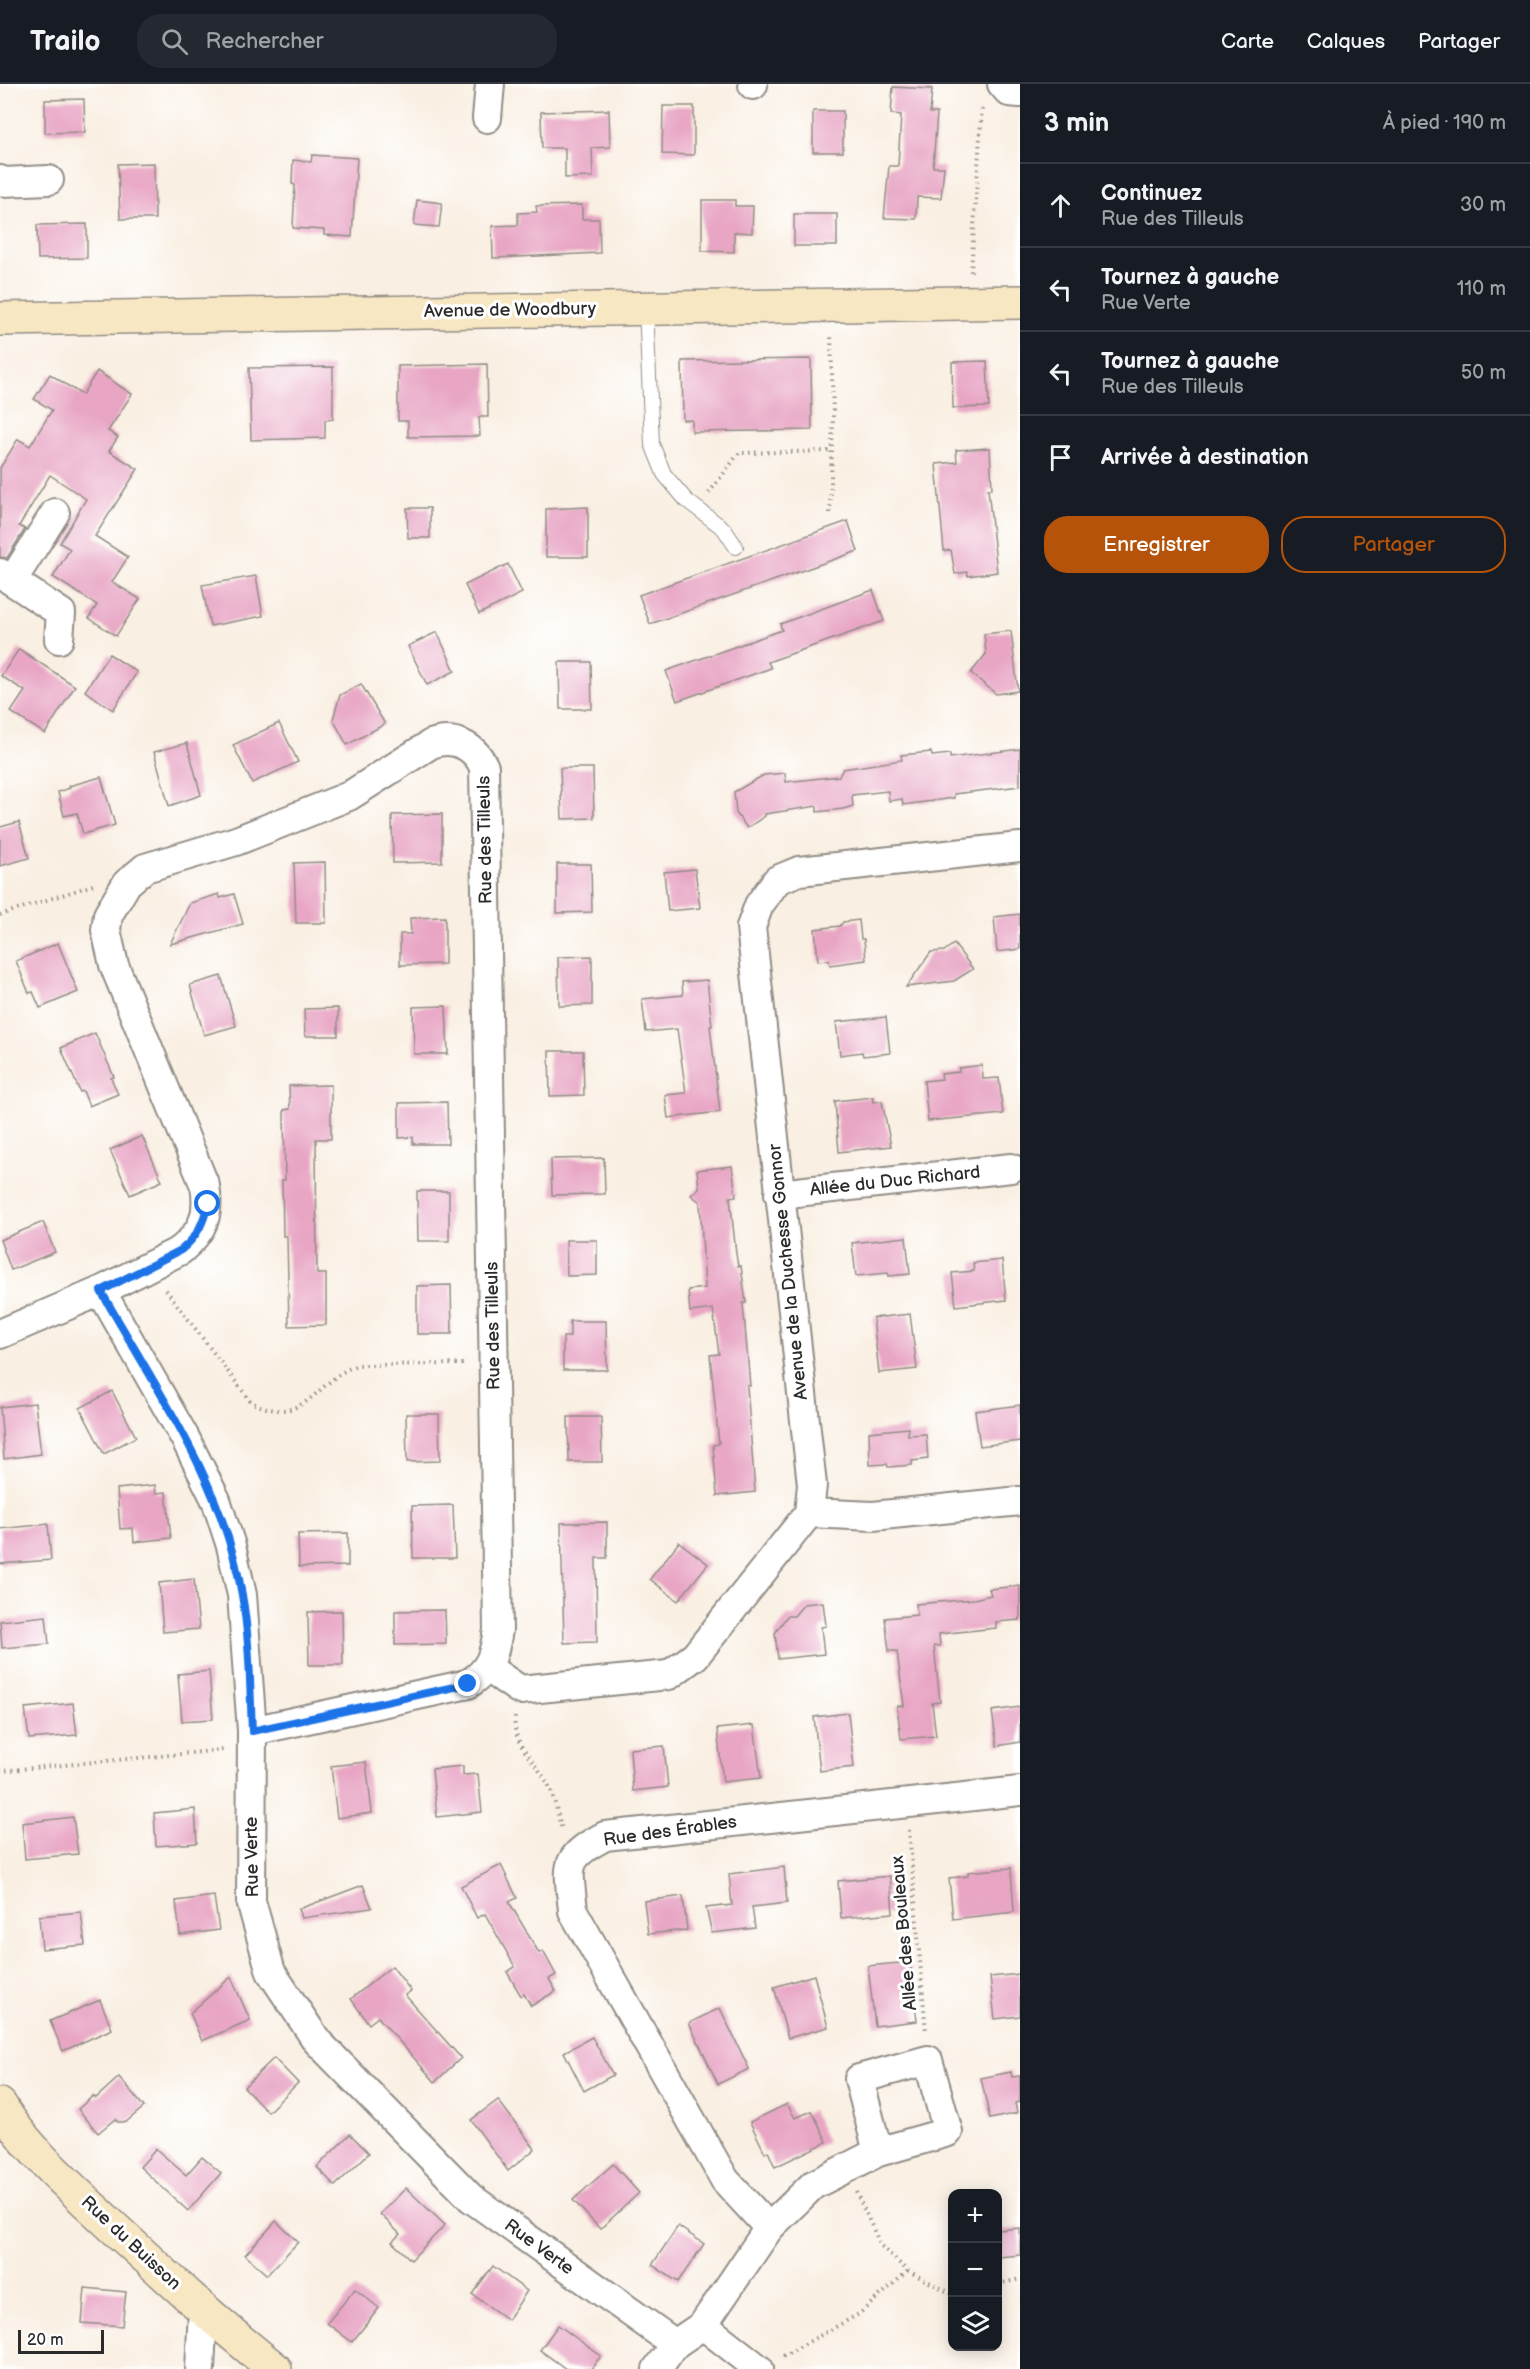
<!DOCTYPE html>
<html lang="fr">
<head>
<meta charset="utf-8">
<style>
  body { margin:0; font-family:"Balsamiq Sans",sans-serif; background:#242831; color:#f1f3f6 }
  .controls { position:absolute; right:18px; bottom:18px; display:grid; overflow:hidden; border-radius:12px; box-shadow:0 3px 15px #0003 }
  .controls button { width:54px; height:54px; display:grid; place-items:center; padding:0; border:0; border-bottom:2px solid #363941; background:#171b24; color:#f1f3f6; font:30px sans-serif }
  .scale { position:absolute; left:18px; bottom:15px; width:86px; box-sizing:border-box; padding-left:6px; border:3px solid #2b2b2b; border-top:0; font-size:16px; line-height:21px; white-space:nowrap; color:#2b2b2b; -webkit-text-stroke:4px #fff; paint-order:stroke }
  .stop { position:absolute; width:18px; height:18px; margin:-14px; border:4px solid #1a73e8; border-radius:50%; background:#fff }
  .stop.end { background:#1a73e8; border-color:#fff; box-shadow:0 2px 6px #0008 }
  .list { margin:0; padding:0; list-style:none }
  h2 { display:flex; justify-content:space-between; align-items:center; height:78px; margin:0; padding:0 24px; font-size:26px }
  h2 small { font-size:20px; font-weight:400; color:#9ea1a6 }
  .list li { display:grid; grid-template-columns:39px 1fr auto; gap:18px; align-items:center; box-sizing:border-box; height:84px; padding:0 24px; border-top:2px solid #363941 }
  .list b { display:block; font-size:22px; white-space:nowrap }
  .list p { margin:0; font-size:20px; white-space:nowrap; color:#9ea1a6 }
  .list em { font-size:20px; font-style:normal; color:#9ea1a6 }
  .actions { display:flex; gap:12px; padding:18px 24px }
  .actions a { flex:1; padding:14px 0; border:2px solid #b45309; border-radius:24px; text-align:center; font-size:21px; color:#b45309 }
  .actions .main { background:#b45309; color:#fff }
  .icon { flex:none; width:33px; height:33px; fill:none; stroke:currentColor; stroke-width:2; stroke-linecap:round; stroke-linejoin:round }
  .map { position:relative; flex:none; width:1020px; height:2285px; overflow:hidden }
  header { display:flex; align-items:center; gap:36px; box-sizing:border-box; height:84px; padding:0 30px; background:#171b24; border-bottom:2px solid #363941 }
  header strong { font-size:28px }
  nav { display:flex; gap:33px; margin-inline-start:auto; font-size:21px }
  .search { width:420px; height:54px; background:#242831; display:flex; align-items:center; gap:15px; box-sizing:border-box; padding:0 21px; border-radius:24px; color:#9ea1a6; font-size:22px }
  main { display:flex }
  aside { flex:1; background:#171b24 }
  .map>svg:first-child { display:block }
  .building { fill:#e8a5c4 }
  .lines { fill:none; stroke-linecap:round; stroke-linejoin:round }
  .lane-casing { stroke:#928d86; stroke-width:16 }
  .street-casing { stroke:#928d86; stroke-width:32 }
  .secondary-casing { stroke:#928d86; stroke-width:36 }
  .path { stroke:#928d86; stroke-width:4; stroke-dasharray:1.5 4.5; stroke-linecap:butt }
  .lane { stroke:#fff; stroke-width:14 }
  .street { stroke:#fff; stroke-width:28 }
  .secondary { stroke:#f8e7c3; stroke-width:33 }
  .route { stroke:#1a73e8; stroke-width:8 }
  .labels { text-anchor:middle; dominant-baseline:central; stroke-width:6; stroke-linejoin:round; paint-order:stroke }
  .street-label { font-size:18px; fill:#2b2b2b; stroke:#fff }
</style>
</head>
<body>
<header>
<strong>Trailo</strong>
<div class="search"><svg class="icon" aria-label="search" viewBox="0 0 24 24"><circle cx="10" cy="10" r="6"/><path d="M15 15l6 6"/></svg>Rechercher</div>
<nav><a>Carte</a><a>Calques</a><a>Partager</a></nav>
</header>
<main>
<div class="map">
<svg width="1020" height="2285" viewBox="0 0 1020 2285">
  <rect width="100%" height="100%" fill="#fff"/>
  <filter id="ink" filterUnits="userSpaceOnUse"><feTurbulence type="fractalNoise" baseFrequency=".0167" numOctaves="2"/><feDisplacementMap in="SourceGraphic" scale="12" xChannelSelector="R" yChannelSelector="G"/><feConvolveMatrix kernelMatrix="1 2 1 2 8 2 1 2 1" color-interpolation-filters="sRGB"/></filter>
  <filter id="wash" filterUnits="userSpaceOnUse"><feTurbulence type="fractalNoise" baseFrequency=".008" numOctaves="4" result="noise"/><feDisplacementMap in="SourceGraphic" scale="24" xChannelSelector="R" yChannelSelector="G"/><feGaussianBlur stdDeviation="1.35" result="paint"/><feColorMatrix in="noise" values="0 0 0 0 0 0 0 0 0 0 0 0 0 0 0 0 0 1.4 0 .05"/><feComposite in="paint" operator="in"/></filter>
  <g filter="url(#wash)">
    <rect width="100%" height="100%" fill="#f9efe2"/>
    <g id="blocks">
      <g class="building">
        <path d="M893 3 932 5 930 29H937L933 83H944L941 114 917 113 916 135 884 134 889 82H898L901 31 891 30Z"/>
        <path d="M84 15 85 48 45 49V16Z"/>
        <path d="M663 22H694V71L662 70Z"/>
        <path d="M609 26 610 63 592 64 593 93 565 94V64H542L541 28Z"/>
        <rect x="813" y="27" width="30" height="41"/>
        <path d="M312 71 357 74 352 153 324 151V146L293 144 295 101 292 100 293 76 311 78Z"/>
        <path d="M154 79 155 135H120L118 80Z"/>
        <path d="M417 116 442 119 439 143 414 141Z"/>
        <path d="M702 116H735V122H753L752 149 734 148V168L702 167Z"/>
        <path d="M582 121V135H599L600 169 493 174 492 142 518 141V129L537 128 536 122Z"/>
        <rect x="794" y="130" width="43" height="32"/>
        <path d="M87 140V174L38 175 37 141Z"/>
        <path d="M811 275 812 346 692 348V336H683L682 277Z"/>
        <path d="M987 277 989 323 953 324 952 278Z"/>
        <path d="M487 280 488 333H479L480 352 408 353V337H398V282Z"/>
        <path d="M333 283V335L325 336V354L251 356 249 284Z"/>
        <path d="M97 287 132 310 108 347 118 353 109 367 138 385 95 452 128 473 112 498 140 515 116 552 89 534 97 521 53 493 70 465 60 459 86 415 50 391 19 442 25 445 7 474 0 473V384L18 355 30 362 52 326 34 315 50 290 82 311Z"/>
        <path d="M990 364 992 405H988L997 488 968 492 967 488 955 490 951 466 944 467 936 380 957 378 956 366Z"/>
        <path d="M588 423V473H546V425Z"/>
        <path d="M407 424H430V454H408Z"/>
        <path d="M848 437 858 467 650 540 639 511Z"/>
        <path d="M508 480 522 509 479 530 465 501Z"/>
        <path d="M256 492 263 532 210 542 202 501Z"/>
        <path d="M873 506 884 537 768 578 771 584 677 617 666 587 782 546 780 540Z"/>
        <path d="M1011 547 1018 607 996 610 971 589 986 570 984 550Z"/>
        <path d="M437 548 455 587 427 601 408 562Z"/>
        <path d="M19 565 75 602 45 650 11 628 25 607 1 592Z"/>
        <path d="M109 570 137 588 113 626 85 607Z"/>
        <path d="M559 578H591L592 625H560Z"/>
        <path d="M361 600 385 640 347 661 333 635 340 611Z"/>
        <path d="M279 639 298 678 252 699 233 661Z"/>
        <path d="M187 659 201 711 169 722 154 668Z"/>
        <path d="M1020 665V702L954 710V714L903 721 902 715 889 717 888 707 852 711 853 722 843 725 817 728V722L765 730V732L747 744 736 729 734 708 764 691 785 689 786 698 839 692 843 685 902 676 901 671 931 668 932 672 950 670V674Z"/>
        <path d="M560 684H593L594 734 562 735Z"/>
        <path d="M101 693 115 741 83 750 77 729 64 732 58 708 70 704 69 702Z"/>
        <path d="M442 730V778L393 779 392 731Z"/>
        <path d="M19 738 29 774 0 782V743Z"/>
        <path d="M325 778 326 839H296L294 779Z"/>
        <path d="M557 780H591L592 828 557 829Z"/>
        <path d="M695 785 700 824 668 827 664 788Z"/>
        <path d="M219 810 220 814 234 810 243 840 170 860 190 819Z"/>
        <path d="M1020 830V865L997 868 994 833Z"/>
        <path d="M445 833V880L400 881V850H411L410 834Z"/>
        <path d="M859 836 861 855H864L866 876 830 881 829 876 818 877 815 845 840 842 843 838Z"/>
        <path d="M58 859 78 908 40 924 33 908 29 909 16 877Z"/>
        <path d="M954 860 973 885 954 897 906 903 931 868 944 867Z"/>
        <path d="M592 872V921L559 922 558 873Z"/>
        <path d="M221 892 236 942 204 951 190 901Z"/>
        <path d="M707 896 712 942H710L720 1028 668 1034 665 1011 686 1009 677 945 646 948 642 915 683 911 682 898Z"/>
        <path d="M446 922 448 970H414L413 923Z"/>
        <path d="M338 924V952H305L304 925Z"/>
        <path d="M886 933 890 969 863 972 862 968 840 971 836 938Z"/>
        <path d="M95 949 114 993 111 994 118 1010 89 1022 83 1007 80 1008 61 964Z"/>
        <path d="M549 967H583L584 1011 550 1012Z"/>
        <path d="M982 981 983 995 999 994 1003 1030 928 1037 924 997 942 995 941 990 959 988V984Z"/>
        <path d="M331 1001V1055H316L317 1190H326V1241L289 1242 287 1152H283L282 1096H285L284 1026 290 1025 289 1002Z"/>
        <path d="M873 1013V1018L882 1017 891 1062 839 1068 835 1017Z"/>
        <path d="M447 1018 448 1060H413V1053L399 1054V1019Z"/>
        <path d="M142 1052 162 1097 130 1111 110 1066Z"/>
        <path d="M604 1074 605 1110 552 1111 551 1075Z"/>
        <path d="M732 1082 736 1112 730 1113 736 1170 738 1182H741L746 1219H743L750 1302H747L755 1408 717 1412 713 1361 719 1360 710 1271 719 1270 713 1225 690 1228 688 1206 705 1204 700 1118 691 1111 699 1104 697 1086Z"/>
        <path d="M417 1107H449V1157H418Z"/>
        <path d="M43 1138 55 1168 11 1186 0 1156Z"/>
        <path d="M906 1153 910 1190 889 1192 888 1189 856 1192 852 1159Z"/>
        <path d="M566 1156H597V1191L567 1192Z"/>
        <path d="M1002 1176 1006 1216 956 1222 952 1189 974 1187 973 1179Z"/>
        <path d="M451 1201 452 1250H417V1202Z"/>
        <path d="M910 1230 917 1285 879 1289 873 1234Z"/>
        <path d="M570 1237H606L607 1286H563V1253H570Z"/>
        <path d="M112 1307 136 1353 104 1370 80 1324Z"/>
        <path d="M35 1319 41 1370 4 1375 0 1323Z"/>
        <path d="M1020 1321V1357L980 1362 975 1327Z"/>
        <path d="M406 1330H439L440 1377 407 1378Z"/>
        <path d="M568 1333H601L602 1378H569Z"/>
        <path d="M908 1344V1351L926 1350 928 1375 912 1377V1381L888 1383 887 1380 870 1381 869 1348Z"/>
        <path d="M155 1401 156 1409 166 1408 171 1454 134 1458 133 1444 120 1445 117 1405Z"/>
        <path d="M453 1421 455 1474H413L412 1422Z"/>
        <path d="M607 1438V1474H596L597 1558 564 1559 561 1439Z"/>
        <path d="M48 1440 51 1476 0 1480V1445Z"/>
        <path d="M348 1449V1482L299 1483 298 1450Z"/>
        <path d="M679 1458 708 1480 678 1517 650 1495Z"/>
        <path d="M194 1495 199 1545 163 1548 159 1499Z"/>
        <path d="M1020 1502V1536L996 1538V1544L939 1550 940 1562H934L940 1618 932 1619 936 1652 901 1655 897 1622H904L897 1567H889L885 1534 917 1531 916 1520 974 1515 991 1511 989 1505Z"/>
        <path d="M823 1518 826 1542 821 1543 824 1570 778 1575 775 1549 787 1532H794L804 1520Z"/>
        <path d="M445 1526 446 1560 395 1561V1527Z"/>
        <path d="M342 1527 343 1581H309L308 1528Z"/>
        <path d="M46 1532 49 1560 2 1564 0 1537Z"/>
        <path d="M209 1587 213 1635 182 1637 178 1590Z"/>
        <path d="M73 1619 77 1651 29 1655 25 1624Z"/>
        <path d="M1020 1623V1658L997 1662 992 1627Z"/>
        <path d="M848 1629 854 1683 820 1687 814 1633Z"/>
        <path d="M754 1641 761 1694 723 1698 717 1645Z"/>
        <path d="M664 1662 668 1703 633 1707 630 1665Z"/>
        <path d="M366 1678 372 1729 337 1734 331 1682Z"/>
        <path d="M463 1682V1691L478 1690 482 1728 437 1733 432 1685Z"/>
        <path d="M195 1725 197 1759 156 1762 154 1729Z"/>
        <path d="M73 1733 78 1770 25 1775 22 1739Z"/>
        <path d="M501 1781 517 1814 509 1818 539 1869 543 1867 556 1891 549 1895 556 1907 531 1922 524 1910 521 1912 507 1888 515 1883 485 1830 477 1834 461 1802Z"/>
        <path d="M784 1783 787 1819 752 1823 755 1844 712 1849 706 1824 732 1821 729 1790Z"/>
        <path d="M1011 1784 1014 1828 953 1835 949 1794 968 1792V1788Z"/>
        <path d="M890 1792 893 1829 841 1834 838 1797Z"/>
        <path d="M363 1801 372 1824 302 1834 299 1825Z"/>
        <path d="M214 1812 219 1846 180 1851 176 1817Z"/>
        <path d="M683 1812 687 1846 648 1850 644 1817Z"/>
        <path d="M81 1828 85 1861 42 1865 39 1832Z"/>
        <path d="M910 1878 917 1937 875 1942 868 1882Z"/>
        <path d="M392 1882 411 1907 405 1911 461 1974 435 1998 378 1933 369 1940 351 1915Z"/>
        <path d="M1020 1890V1932L995 1935 990 1893Z"/>
        <path d="M814 1891 828 1943 788 1954 774 1903Z"/>
        <path d="M231 1893 250 1936 202 1957 190 1929Z"/>
        <path d="M100 1916 112 1945 63 1967 50 1937Z"/>
        <path d="M720 1924 749 1985 718 2000 689 1939Z"/>
        <path d="M592 1953 613 1991 584 2007 564 1968Z"/>
        <path d="M274 1974 298 1999 268 2028 244 2003Z"/>
        <path d="M1011 1988 1012 1993 1020 1992V2018L1015 2019 1017 2029 990 2035 981 1994Z"/>
        <path d="M119 1993 144 2023 126 2038H118L115 2035 98 2049 78 2025 93 2012 96 2014Z"/>
        <path d="M498 2016 535 2065 508 2087 471 2036Z"/>
        <path d="M787 2020 795 2034 812 2027 827 2058 775 2083 768 2067 765 2069 750 2038Z"/>
        <path d="M350 2050 369 2069 335 2102 317 2083Z"/>
        <path d="M156 2065 186 2091 202 2073 221 2089 188 2127 140 2083Z"/>
        <path d="M613 2080 639 2109 600 2145 573 2116Z"/>
        <path d="M406 2104 445 2141 411 2176 392 2158 400 2150 380 2130Z"/>
        <path d="M276 2137 298 2158 267 2191 245 2171Z"/>
        <path d="M678 2142 704 2160 678 2198 652 2181Z"/>
        <path d="M1020 2144V2171L998 2173V2146Z"/>
        <path d="M493 2182 527 2207 508 2236 472 2210Z"/>
        <path d="M85 2204 126 2208 122 2242 82 2239Z"/>
        <path d="M355 2205 379 2224 352 2258 327 2239Z"/>
        <path d="M558 2241 601 2272 591 2285H566L540 2266Z"/>
      </g>
    </g>
  </g>
  <g filter="url(#ink)">
    <use href="#blocks" fill-opacity="0" stroke="#928d86" stroke-width="1.5"/>
    <g class="lines">
      <g class="lane-casing">
        <path id="lane" d="M646 224 652 360 664 390 686 416 724 445 736 463"/>
      </g>
      <g class="street-casing">
        <g id="street">
          <path d="M1002 0 1009 8 1020 9"/>
          <path d="M753 1V0"/>
          <path d="M487 34 490 0"/>
          <path d="M0 96 2 98 49 96"/>
          <path d="M0 489 61 529 59 555"/>
          <path d="M12 497 55 429"/>
          <path d="M779 1110 1011 1084"/>
          <path d="M101 1207 185 1354 216 1416 231 1462 242 1511 252 1647 251 1817 271 1888 317 1957 471 2114 675 2260"/>
          <path d="M0 1250 101 1207 181 1166C203 1147 210 1131 205 1102L114 881 106 846 108 831 127 799 145 784 236 757 349 712 431 660C453 652 474 661 484 683L498 1546C494 1571 491 1586 468 1600L252 1647"/>
          <path d="M809 1429 873 1432 1020 1417"/>
          <path d="M488 1584 520 1606 669 1591 695 1572 809 1429 812 1401 751 843 759 821 777 796 799 787 1020 763"/>
          <path d="M769 2144 725 2096 573 1827C569 1782 561 1775 605 1752L1020 1707"/>
          <path d="M703 2241 759 2285"/>
          <path d="M200 2285 203 2226"/>
          <path d="M657 2285 675 2260 703 2241 769 2144 813 2101 878 2068 948 2048 928 1976 859 1995 878 2068"/>
        </g>
      </g>
      <g class="secondary-casing">
        <g id="secondary">
          <path d="M0 235 1020 218"/>
          <path d="M0 2021C25 2064 76 2108 112 2142 165 2191 218 2240 275 2285"/>
        </g>
      </g>
      <g class="path">
        <path d="M971 188 982 22"/>
        <path d="M709 409 739 369 832 367"/>
        <path d="M830 429 833 331 831 249"/>
        <path d="M0 831 93 801"/>
        <path d="M166 1206 251 1318C308 1346 316 1293 359 1281L465 1280"/>
        <path d="M515 1633C511 1660 537 1679 548 1700 555 1713 557 1731 562 1745"/>
        <path d="M0 1687 223 1666"/>
        <path d="M909 1746 926 1948"/>
        <path d="M856 2108 881 2162 908 2187 952 2210"/>
        <path d="M998 2200 1020 2195"/>
        <path d="M783 2272 859 2230 908 2187"/>
      </g>
      <use href="#lane" class="lane"/>
      <use href="#street" class="street"/>
      <use href="#secondary" class="secondary"/>
    </g>
  </g>
  <g class="lines" filter="url(#ink)">
    <path class="route" d="M208 1120C203 1140 197 1153 181 1166L101 1207C155 1303 224 1400 242 1511 250 1556 250 1602 252 1647L468 1600"/>
  </g>
  <g class="labels">
    <g class="street-label">
      <text transform="translate(510 226) rotate(-1)">Avenue de Woodbury</text>
      <text transform="translate(485 756) rotate(-91)">Rue des Tilleuls</text>
      <text transform="translate(895 1097) rotate(-6)">Allée du Duc Richard</text>
      <text transform="translate(788 1188) rotate(-96)">Avenue de la Duchesse Gonnor</text>
      <text transform="translate(493 1242) rotate(-91)">Rue des Tilleuls</text>
      <text transform="translate(670 1747) rotate(-8)">Rue des Érables</text>
      <text transform="translate(252 1773) rotate(-91)">Rue Verte</text>
      <text transform="translate(904 1849) rotate(-95)">Allée des Bouleaux</text>
      <text transform="translate(131 2159) rotate(43)">Rue du Buisson</text>
      <text transform="translate(539 2163) rotate(36)">Rue Verte</text>
    </g>
  </g>
</svg>
<div class="controls">
<button>+</button>
<button>−</button>
<button><svg class="icon" aria-label="layers" viewBox="0 0 24 24"><path d="M12 4l9 5-9 5-9-5zM3 14l9 5 9-5"/></svg></button>
</div>
<div class="scale">20 m</div>
<div class="stop" style="left:208px;top:1120px"></div>
<div class="stop end" style="left:468px;top:1600px"></div>
</div>
<aside>
<h2>3 min<small>À pied · 190 m</small></h2>
<ul class="list">
<li><svg class="icon" aria-label="ahead" viewBox="0 0 24 24"><path d="M12 20V5M6 11l6-6 6 6"/></svg><div><b>Continuez</b><p>Rue des Tilleuls</p></div><em>30 m</em></li>
<li><svg class="icon" aria-label="left" viewBox="0 0 24 24"><path d="M17 20v-9H6M10 6l-5 5 5 5"/></svg><div><b>Tournez à gauche</b><p>Rue Verte</p></div><em>110 m</em></li>
<li><svg class="icon" aria-label="left" viewBox="0 0 24 24"><path d="M17 20v-9H6M10 6l-5 5 5 5"/></svg><div><b>Tournez à gauche</b><p>Rue des Tilleuls</p></div><em>50 m</em></li>
<li><svg class="icon" aria-label="arrive" viewBox="0 0 24 24"><path d="M6 21V4h12l-3 4 3 4H6"/></svg><div><b>Arrivée à destination</b></div></li>
</ul>
<div class="actions"><a class="main">Enregistrer</a><a>Partager</a></div>
</aside>
</main>
</body>
</html>
